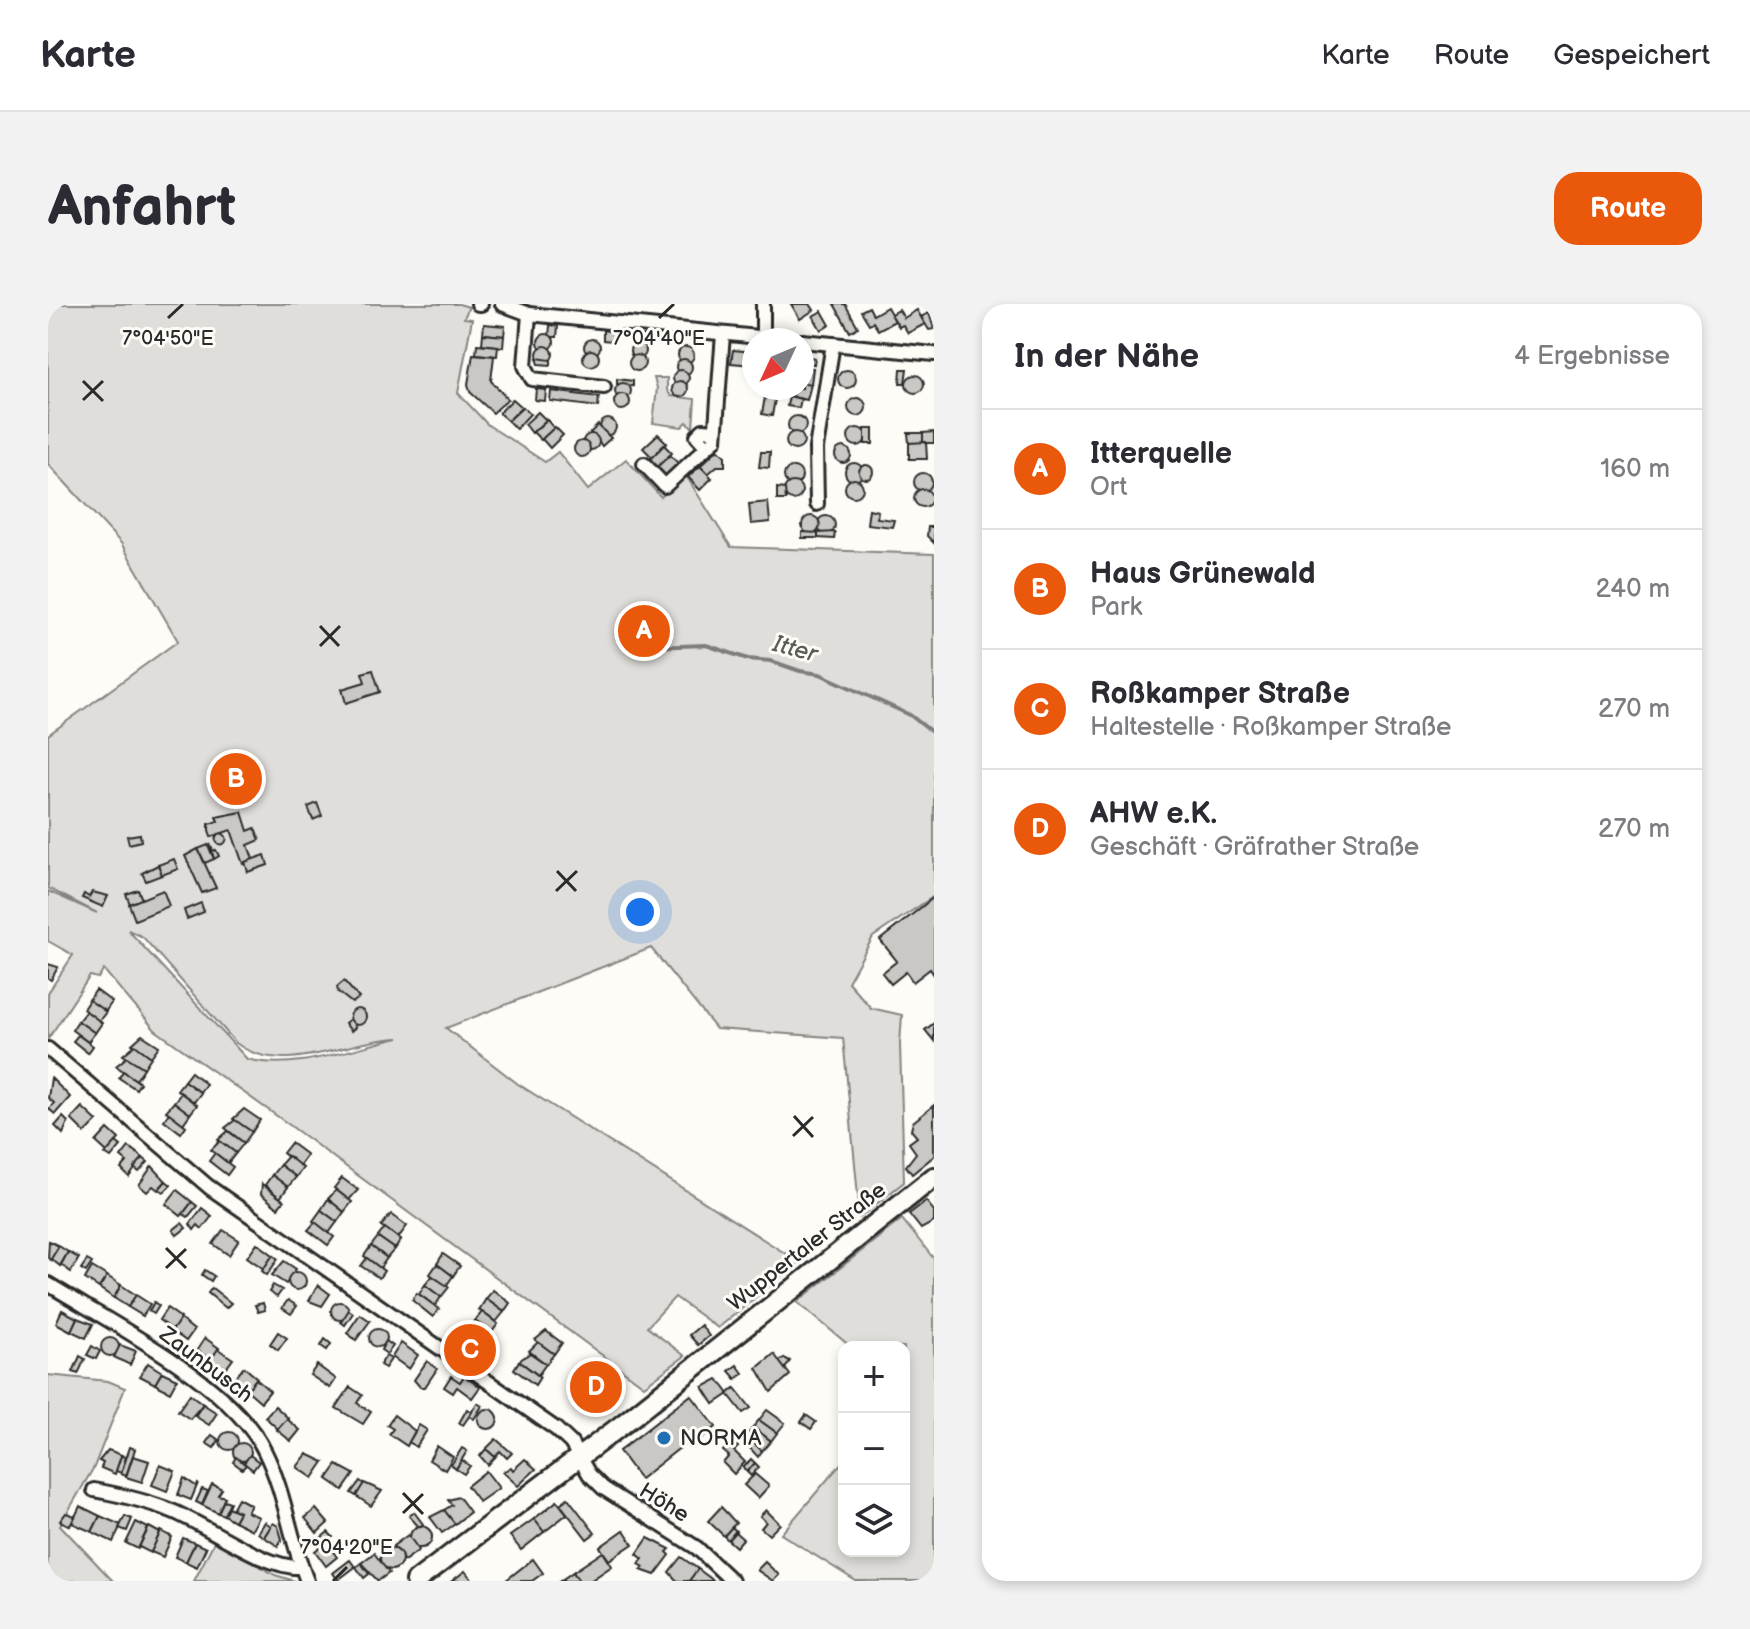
<!DOCTYPE html>
<html lang="de">
<head>
<meta charset="utf-8">
<style>
  body { margin:0; font-family:"Balsamiq Sans",sans-serif; background:#f2f2f3; color:#2b2b33 }
  .controls { position:absolute; right:24px; bottom:24px; display:grid; overflow:hidden; border-radius:16px; box-shadow:0 4px 12px #0003 }
  .controls button { width:72px; height:72px; display:grid; place-items:center; padding:0; border:0; border-bottom:2px solid #e1e1e2; background:#fff; color:#2b2b33; font:40px sans-serif }
  .compass { position:absolute; left:694px; top:24px; width:72px; height:72px; border-radius:50%; background:#fff; box-shadow:0 4px 12px #0003; rotate:226deg }
  .you { position:absolute; left:592px; top:608px; width:28px; height:28px; margin:-20px; border:6px solid #fff; border-radius:50%; background:#1a73e8; box-shadow:0 0 0 12px #1a73e833 }
  .badge { display:grid; place-items:center; width:52px; height:52px; border-radius:50%; background:#ea580c; color:#fff; font-size:26px; font-weight:700 }
  .pin { position:absolute; translate:-50% -50%; border:4px solid #fff; box-shadow:0 2px 8px #0006 }
  .list { margin:0; padding:0; list-style:none }
  h2 { display:flex; justify-content:space-between; align-items:center; height:104px; margin:0; padding:0 32px; font-size:34px }
  h2 small { font-size:26px; font-weight:400; color:#7c7c81 }
  .list li { display:grid; grid-template-columns:52px 1fr auto; gap:24px; align-items:center; box-sizing:border-box; height:120px; padding:0 32px; border-top:2px solid #e1e1e2 }
  .list b { display:block; font-size:30px; white-space:nowrap }
  .list p { margin:0; font-size:26px; white-space:nowrap; color:#7c7c81 }
  .list em { font-size:26px; font-style:normal; color:#7c7c81 }
  .icon { flex:none; width:44px; height:44px; fill:none; stroke:currentColor; stroke-width:2; stroke-linecap:round; stroke-linejoin:round }
  .map { position:relative; flex:none; width:886px; height:1277px; overflow:hidden; border-radius:24px }
  header { display:flex; align-items:center; gap:48px; box-sizing:border-box; height:112px; padding:0 40px; background:#fff; border-bottom:2px solid #e1e1e2 }
  header strong { font-size:38px }
  nav { display:flex; gap:44px; margin-inline-start:auto; font-size:28px }
  .intro { display:flex; align-items:center; justify-content:space-between; box-sizing:border-box; height:192px; padding:0 48px }
  h1 { margin:0; font-size:56px }
  .button { padding:20px 36px; border-radius:24px; background:#ea580c; color:#fff; font-size:28px; font-weight:700 }
  main { display:flex; gap:48px; padding:0 48px }
  aside { flex:1; background:#fff; border-radius:24px; box-shadow:0 4px 12px #0003 }
  .map>svg:first-child { display:block }
  .green { fill:#dfdeda; stroke:#858482; stroke-width:2; fill-rule:evenodd }
  .lines { fill:none; stroke-linecap:round; stroke-linejoin:round }
  .stream { stroke:#7e7d7b; stroke-width:4 }
  .building { fill:#c9c8c4; stroke:#2b2b2b; stroke-width:2 }
  .street-casing { stroke:#2b2b2b; stroke-width:18 }
  .primary-casing { stroke:#2b2b2b; stroke-width:24 }
  .street { stroke:#fdfcf7; stroke-width:12 }
  .primary { stroke:#fdfcf7; stroke-width:18 }
  .ticks { fill:none; stroke:#2b2b2b; stroke-width:3 }
  .poi-dot { fill:#1f6fb2; stroke:#fdfcf7; stroke-width:3 }
  .labels { text-anchor:middle; dominant-baseline:central; stroke-width:6; stroke-linejoin:round; paint-order:stroke }
  .street-label { font-size:22px; fill:#2b2b2b; stroke:#fdfcf7 }
  .poi-label { font-size:22px; fill:#2b2b2b; stroke:#fdfcf7; text-anchor:start }
  .water-label { font-size:24px; font-style:italic; fill:#5b5b5a; stroke:#fdfcf7 }
  .ticks-label { font-size:20px; text-anchor:middle; fill:#2b2b2b; stroke:#fdfcf7; stroke-width:6; stroke-linejoin:round; paint-order:stroke }
</style>
</head>
<body>
<header>
<strong>Karte</strong>
<nav><a>Karte</a><a>Route</a><a>Gespeichert</a></nav>
</header>
<div class="intro"><h1>Anfahrt</h1><a class="button">Route</a></div>
<main>
<div class="map">
<svg width="886" height="1277" viewBox="0 0 886 1277">
  <rect width="100%" height="100%" fill="#fdfcf7"/>
  <filter id="ink" filterUnits="userSpaceOnUse"><feTurbulence type="fractalNoise" baseFrequency=".0125" numOctaves="2"/><feDisplacementMap in="SourceGraphic" scale="16" xChannelSelector="R" yChannelSelector="G"/><feConvolveMatrix kernelMatrix="1 2 1 2 8 2 1 2 1" color-interpolation-filters="sRGB"/></filter>
  <g filter="url(#ink)">
    <g class="green">
      <path d="M0 0H411L421 3 416 14 424 15 410 89 440 121 497 158 510 148 540 186 578 155 613 193 637 170 683 243 886 250V592L825 633 800 678 823 704 854 711 852 740 856 878 812 913 795 734 668 725 603 644 398 724 470 780 751 958 670 1024 627 993 599 1023 637 1052 596 1082 236 817 107 726 56 666 50 674 42 672 0 735V689L25 651 0 637V587L49 609 0 584V431L130 337 73 239 0 160ZM80 626 95 633 188 739C234 775 300 735 351 734 304 744 246 768 199 755Z"/>
      <path d="M606 74H619V86L623 92 647 95 645 124 639 118 634 123 605 119 609 84Z"/>
      <path d="M854 915 886 955V1277H808L733 1230 796 1156V1247H856V1043H803L749 998Z"/>
      <path d="M0 1071 60 1077 77 1084 46 1163 12 1221 65 1277H0Z"/>
      <path d="M167 1236 227 1271 247 1277H146Z"/>
    </g>
    <g class="lines">
      <path class="stream" d="M596 327 603 343 658 341 700 355 723 357 752 367 772 370 862 411 886 430"/>
    </g>
    <g class="building">
      <path d="M743 0H762L766 6 752 15Z"/>
      <path d="M786 0H797L810 23 802 28Z"/>
      <path d="M821 3 825 11 839 3 847 17 830 26 825 18 821 20 813 7Z"/>
      <path d="M851 6 856 14 869 6 877 20 860 29 855 21 851 23 843 10Z"/>
      <path d="M774 7 782 21 773 26 765 12Z"/>
      <path d="M881 9 886 25 881 26 873 13Z"/>
      <path d="M436 20 457 22 456 32 435 30Z"/>
      <path d="M502 21 510 22 509 33H501Z"/>
      <path d="M555 26 565 28 564 37 555 36Z"/>
      <circle cx="498" cy="38" r="8"/>
      <path d="M435 30 456 32 455 43 434 40Z"/>
      <path d="M586 31 596 32 595 39H585Z"/>
      <circle cx="544" cy="43" r="8"/>
      <circle cx="590" cy="47" r="8"/>
      <path d="M429 40 450 42 449 52 428 50Z"/>
      <circle cx="497" cy="50" r="8"/>
      <circle cx="638" cy="51" r="8"/>
      <circle cx="543" cy="54" r="8"/>
      <path d="M685 46 706 48 705 61 683 59Z"/>
      <path d="M425 50 446 52 443 77 460 95 445 109 422 88 420 80Z"/>
      <circle cx="589" cy="59" r="8"/>
      <path d="M756 52 767 54 766 60 755 58Z"/>
      <path d="M489 54 503 56V61L491 60Z"/>
      <circle cx="636" cy="63" r="8"/>
      <path d="M754 62 765 64 763 80 754 79Z"/>
      <path d="M853 65H859L857 79H852Z"/>
      <circle cx="633" cy="74" r="8"/>
      <circle cx="799" cy="75" r="9"/>
      <circle cx="867" cy="80" r="9"/>
      <path d="M569 75 585 77V82L569 80Z"/>
      <circle cx="632" cy="85" r="8"/>
      <circle cx="575" cy="87" r="8"/>
      <path d="M754 79 763 80 759 96 745 93 746 84H754Z"/>
      <path d="M488 85 498 86 497 97 487 96Z"/>
      <path d="M503 87 551 93 550 103 502 97Z"/>
      <circle cx="574" cy="98" r="8"/>
      <path d="M741 92 753 95 751 104 739 102Z"/>
      <path d="M717 93 727 95 724 112 714 110Z"/>
      <circle cx="809" cy="103" r="9"/>
      <path d="M465 95 474 103 460 117 451 109Z"/>
      <path d="M475 103 482 110 468 125 460 117Z"/>
      <path d="M490 108 498 116 484 129 477 120Z"/>
      <circle cx="749" cy="121" r="9"/>
      <circle cx="560" cy="123" r="8"/>
      <path d="M499 116 506 124 493 136 485 128Z"/>
      <path d="M550 121 563 134 554 142 542 129Z"/>
      <path d="M507 123 515 131 502 144 494 135Z"/>
      <circle cx="809" cy="133" r="9"/>
      <rect x="817" y="125" width="8" height="15"/>
      <path d="M886 128V139H875V129Z"/>
      <circle cx="747" cy="137" r="9"/>
      <path d="M860 129H875V139H861Z"/>
      <circle cx="543" cy="138" r="8"/>
      <path d="M610 130 619 139 604 153 595 144Z"/>
      <circle cx="534" cy="145" r="8"/>
      <path d="M878 138 879 155H861V139Z"/>
      <path d="M616 141 624 149 610 163 602 155Z"/>
      <circle cx="795" cy="151" r="8"/>
      <path d="M670 145 677 152V162H669L660 170 652 162Z"/>
      <path d="M713 148H722L721 164 711 163Z"/>
      <path d="M622 151 630 159 616 173 608 164Z"/>
      <circle cx="806" cy="168" r="9"/>
      <circle cx="818" cy="168" r="7"/>
      <path d="M652 162 664 174 652 186 640 173Z"/>
      <circle cx="745" cy="172" r="9"/>
      <circle cx="875" cy="178" r="9"/>
      <circle cx="806" cy="184" r="9"/>
      <circle cx="745" cy="187" r="9"/>
      <path d="M729 184 737 185 738 196H729Z"/>
      <circle cx="875" cy="194" r="9"/>
      <path d="M720 198 722 218 703 220 701 200Z"/>
      <path d="M821 205 830 207 829 214 846 216 844 223 819 220Z"/>
      <circle cx="778" cy="221" r="9"/>
      <circle cx="763" cy="221" r="9"/>
      <path d="M880 223H886V239L879 232Z"/>
      <path d="M754 228 770 229V234H754Z"/>
      <path d="M787 228 786 235 770 234V229Z"/>
      <path d="M325 366 332 388 298 399 294 385 317 378 314 369Z"/>
      <path d="M269 499 274 512 265 516 260 503Z"/>
      <path d="M194 508 200 527 207 524 212 536 200 541 205 555 195 560 183 526 163 533 161 526V520L170 517 168 513Z"/>
      <circle cx="173" cy="535" r="5.5"/>
      <path d="M92 530 93 537 81 540 79 532Z"/>
      <path d="M162 540 165 547 168 546 171 552 166 555Z"/>
      <path d="M160 541 166 555 157 559 150 545Z"/>
      <path d="M150 545 168 584 154 589 137 552Z"/>
      <path d="M217 551 220 561 200 568 197 558Z"/>
      <path d="M126 555 130 565 114 571 110 561Z"/>
      <path d="M110 561 114 571 98 577 94 569Z"/>
      <path d="M90 586 94 595 82 600 78 590Z"/>
      <path d="M115 586 121 602 87 616 81 600Z"/>
      <path d="M44 588 60 592 55 603 34 594 36 590 41 593Z"/>
      <path d="M886 593V671L882 665 865 678 858 668 843 680 834 669 849 657 832 636Z"/>
      <path d="M153 599 156 608 139 615 136 606Z"/>
      <path d="M0 660 10 663 3 676 0 674Z"/>
      <path d="M296 677 311 694 304 699 290 688 289 683Z"/>
      <path d="M48 686 64 698 57 708 41 696Z"/>
      <path d="M41 696 58 708 51 717 35 705Z"/>
      <circle cx="310" cy="713" r="8"/>
      <path d="M38 707 54 719 47 729 30 717Z"/>
      <path d="M302 715 308 723 303 727 297 719Z"/>
      <path d="M30 717 47 729 40 738 24 726Z"/>
      <path d="M886 719V737L877 726Z"/>
      <path d="M30 731 45 742 40 749 25 737Z"/>
      <path d="M94 731 111 742 103 753 84 740Z"/>
      <path d="M87 741 103 753 96 764 75 751Z"/>
      <path d="M79 753 96 764 88 776 68 762Z"/>
      <path d="M75 767 92 779 88 785 71 774Z"/>
      <path d="M143 768 158 780 152 788 136 777Z"/>
      <path d="M3 774 22 793 7 810 1 805 6 799 0 794Z"/>
      <path d="M136 777 153 789 146 798 129 786Z"/>
      <path d="M133 789 149 801 142 810 126 798Z"/>
      <path d="M126 798 142 810 135 820 118 807Z"/>
      <path d="M886 801V852L864 870 858 862 868 849 861 839 869 833 863 826 865 818Z"/>
      <path d="M34 803 49 817 37 829 23 815Z"/>
      <path d="M196 805 212 816 204 828 185 815Z"/>
      <path d="M121 809 138 822 133 829 116 816Z"/>
      <path d="M15 813 20 818 15 830 7 822Z"/>
      <path d="M187 816 204 828 196 839 177 824Z"/>
      <path d="M60 825 71 835 59 848 48 838Z"/>
      <path d="M180 827 196 839 188 849 170 836Z"/>
      <path d="M172 837 188 849 180 859 163 846Z"/>
      <path d="M68 838 73 842 63 854 57 850Z"/>
      <path d="M243 839 259 851 251 862 235 849Z"/>
      <path d="M81 843 95 854 81 873 73 865 79 858 73 853Z"/>
      <path d="M167 849 185 863 179 871 161 857Z"/>
      <path d="M240 852 255 864 248 873 232 861Z"/>
      <path d="M95 854 100 858 91 868 86 864Z"/>
      <path d="M232 861 248 873 240 883 224 871Z"/>
      <path d="M104 862 118 877 110 886 105 882 99 888 91 881Z"/>
      <path d="M224 871 240 883 232 894 217 881Z"/>
      <path d="M294 874 310 886 301 896 286 884Z"/>
      <path d="M118 877 123 881 116 888 111 885Z"/>
      <path d="M214 880 236 897 230 904 213 890Z"/>
      <path d="M129 886 144 898 133 912 118 900Z"/>
      <path d="M288 886 304 898 296 908 280 895Z"/>
      <path d="M280 895 296 908 289 918 273 906Z"/>
      <path d="M878 897 886 907V918L873 925 861 910Z"/>
      <path d="M144 898 149 902 140 913 135 910Z"/>
      <path d="M154 904 164 912 154 925 150 921 146 926 142 920Z"/>
      <path d="M273 906 289 918 281 929 265 917Z"/>
      <path d="M343 910 359 922 350 934 333 922Z"/>
      <path d="M267 918 286 933 280 941 260 926Z"/>
      <path d="M134 919 138 924 129 931 125 926Z"/>
      <path d="M337 924 353 936 347 945 330 933Z"/>
      <path d="M175 926 191 936 181 951 165 940Z"/>
      <path d="M330 933 347 945 339 954 323 942Z"/>
      <path d="M1 937 11 942 3 956 0 954Z"/>
      <path d="M209 939 225 951 216 965 199 953Z"/>
      <path d="M11 942 20 948 12 962 3 955Z"/>
      <path d="M323 942 339 954 332 964 316 952Z"/>
      <path d="M20 948 31 954 23 968 13 961Z"/>
      <path d="M395 950 412 962 405 972 389 960Z"/>
      <path d="M225 951 230 955 219 971 214 967Z"/>
      <path d="M319 954 336 967 331 974 313 962Z"/>
      <path d="M39 956 44 959 38 968 33 965Z"/>
      <path d="M236 957 248 965 238 980 224 971Z"/>
      <path d="M389 960 405 972 398 982 382 970Z"/>
      <path d="M44 963 59 972 51 984 37 975Z"/>
      <path d="M157 966 166 972 163 977 154 971Z"/>
      <circle cx="249" cy="977" r="9"/>
      <path d="M59 972 73 981 66 994 51 984Z"/>
      <path d="M384 972 401 983 393 993 377 981Z"/>
      <path d="M73 981 88 991 80 1003 66 994Z"/>
      <path d="M225 981 234 986 229 993 221 988Z"/>
      <path d="M270 981 282 990 274 1002 261 997Z"/>
      <path d="M377 981 393 993 387 1002 371 990Z"/>
      <path d="M164 984 183 999 178 1004 160 989Z"/>
      <path d="M445 986 462 999 456 1008 438 995Z"/>
      <path d="M369 989 391 1005 385 1013 364 996Z"/>
      <path d="M88 991 102 1000 95 1012 80 1003Z"/>
      <path d="M438 995 456 1008 448 1018 431 1006Z"/>
      <path d="M240 996 249 1002 243 1010 234 1004Z"/>
      <path d="M106 998 111 1002 106 1010 101 1007Z"/>
      <circle cx="292" cy="1007" r="9"/>
      <path d="M215 999 217 1006 210 1008 207 1001Z"/>
      <path d="M119 1004 133 1014 125 1026 111 1016Z"/>
      <path d="M14 1006 29 1014 23 1027 8 1019Z"/>
      <path d="M301 1006 305 1009 297 1021 293 1018Z"/>
      <path d="M434 1008 450 1020 443 1029 427 1017Z"/>
      <path d="M312 1010 322 1017 308 1036 299 1029Z"/>
      <path d="M29 1014 45 1020 38 1034 23 1027Z"/>
      <path d="M132 1015 146 1026 138 1037 124 1027Z"/>
      <path d="M427 1017 443 1029 436 1038 420 1027Z"/>
      <path d="M653 1021 661 1032 650 1041 641 1031Z"/>
      <circle cx="330" cy="1034" r="9"/>
      <path d="M420 1027 428 1032 422 1040 415 1035Z"/>
      <path d="M498 1027 514 1039 506 1050 487 1036Z"/>
      <path d="M230 1028 239 1034 230 1046 222 1040Z"/>
      <path d="M157 1034 171 1044 163 1056 149 1046Z"/>
      <circle cx="62" cy="1043" r="9"/>
      <path d="M277 1035 283 1040 279 1046 273 1042Z"/>
      <path d="M338 1037 345 1042 339 1050 333 1046Z"/>
      <path d="M490 1038 506 1050 498 1060 481 1047Z"/>
      <path d="M353 1039 370 1051 361 1065 344 1053Z"/>
      <path d="M72 1041 88 1047 82 1061 66 1053Z"/>
      <path d="M44 1042 52 1047 48 1055 39 1051Z"/>
      <path d="M170 1045 185 1055 176 1067 162 1057Z"/>
      <path d="M482 1049 498 1060 490 1071 471 1057Z"/>
      <path d="M726 1050 742 1071 723 1088 709 1064Z"/>
      <path d="M32 1052 37 1055 30 1070 25 1068Z"/>
      <path d="M338 1052 343 1055 337 1064 332 1061Z"/>
      <path d="M736 1054 742 1057 737 1065 731 1057Z"/>
      <path d="M379 1057 389 1065 377 1083H372L366 1076Z"/>
      <path d="M471 1057 492 1073 487 1081 466 1065Z"/>
      <path d="M100 1059 114 1068 107 1080 92 1072Z"/>
      <path d="M269 1061 288 1075 282 1084 262 1071Z"/>
      <path d="M689 1061 695 1069 688 1075 681 1067Z"/>
      <path d="M196 1063 209 1074 200 1085 187 1074Z"/>
      <path d="M561 1064 569 1073 560 1081 552 1072Z"/>
      <path d="M114 1068 129 1075 122 1088 107 1080Z"/>
      <path d="M538 1069 544 1078 536 1085 529 1076Z"/>
      <path d="M552 1071 561 1082 543 1096 535 1085Z"/>
      <path d="M403 1072 412 1078 416 1072 432 1083 424 1094 409 1083 405 1089 396 1083Z"/>
      <path d="M208 1075 222 1087 213 1098 199 1086Z"/>
      <path d="M670 1075 681 1090 666 1100 655 1083Z"/>
      <path d="M302 1083 314 1091 309 1099 323 1108 315 1120 288 1104Z"/>
      <path d="M687 1084 703 1104 695 1109 680 1090Z"/>
      <path d="M142 1090 155 1100 142 1115 130 1107Z"/>
      <path d="M643 1091 668 1123 651 1136 647 1132 592 1175 571 1147Z"/>
      <path d="M429 1099 434 1102 426 1115 421 1112Z"/>
      <path d="M155 1100 169 1109 161 1121 147 1112Z"/>
      <path d="M227 1102 240 1114 230 1125 217 1113Z"/>
      <path d="M419 1105 424 1108 415 1121 411 1119Z"/>
      <circle cx="440" cy="1115" r="10"/>
      <path d="M719 1106 737 1119 729 1129 711 1116Z"/>
      <path d="M346 1111 367 1127 359 1142 341 1130 345 1125 339 1121Z"/>
      <path d="M758 1111 768 1118 763 1125 753 1118Z"/>
      <path d="M239 1115 252 1126 243 1137 229 1126Z"/>
      <path d="M711 1116 729 1129 723 1137 705 1123Z"/>
      <path d="M371 1121 379 1126 368 1143 361 1138Z"/>
      <path d="M705 1123 723 1137 714 1147 698 1133Z"/>
      <circle cx="181" cy="1137" r="9"/>
      <path d="M164 1131 171 1136 166 1144 158 1139Z"/>
      <path d="M448 1135 464 1149 459 1154 452 1147 447 1153 438 1145Z"/>
      <path d="M684 1137 690 1143 686 1147 697 1158 686 1170 675 1159 681 1152 675 1147Z"/>
      <path d="M704 1137 714 1147 710 1153 700 1142Z"/>
      <circle cx="194" cy="1148" r="9"/>
      <path d="M389 1142 405 1153 397 1166 381 1156Z"/>
      <path d="M82 1143 87 1145 78 1172 73 1170Z"/>
      <path d="M414 1144 419 1147 408 1165 403 1161Z"/>
      <path d="M438 1145 447 1153 440 1161 432 1152Z"/>
      <path d="M60 1146 74 1151 67 1170 53 1164 55 1159 51 1157Z"/>
      <path d="M259 1150 276 1158 265 1174 249 1163Z"/>
      <path d="M202 1151 211 1158 205 1166 196 1159Z"/>
      <path d="M73 1152 78 1153 73 1169 68 1167Z"/>
      <path d="M85 1152 101 1157 94 1178 78 1173Z"/>
      <path d="M188 1153 198 1161 194 1165 185 1158Z"/>
      <path d="M477 1155 488 1165 470 1182 455 1168 463 1163 465 1166Z"/>
      <path d="M703 1155 707 1159 699 1168 695 1164Z"/>
      <path d="M414 1156 422 1162 416 1170 408 1165Z"/>
      <path d="M707 1159 711 1163 703 1172 699 1168Z"/>
      <path d="M112 1161 127 1167 119 1187 104 1181Z"/>
      <path d="M289 1161 306 1170 295 1186 279 1175Z"/>
      <path d="M438 1167 451 1184 431 1198 419 1182Z"/>
      <path d="M707 1170 721 1182 710 1194 696 1181Z"/>
      <path d="M136 1174 148 1182 150 1179 143 1196 130 1191Z"/>
      <path d="M312 1177 316 1180 308 1192 303 1189Z"/>
      <path d="M316 1179 334 1187 323 1202 308 1192Z"/>
      <path d="M164 1180 174 1185 170 1191 177 1193 170 1209 154 1201Z"/>
      <path d="M154 1185 160 1187 154 1201 148 1198Z"/>
      <path d="M411 1193 422 1208 407 1220 396 1206 404 1201 400 1196Z"/>
      <path d="M190 1194 203 1201 199 1208 211 1213 204 1226 186 1217 191 1208 184 1205Z"/>
      <path d="M520 1194 547 1229 539 1235 512 1200Z"/>
      <path d="M176 1196 182 1198 176 1211 170 1209Z"/>
      <path d="M509 1197 519 1210 496 1228 486 1215Z"/>
      <path d="M32 1202 52 1212 44 1228 24 1219Z"/>
      <path d="M180 1203 191 1208 186 1217 176 1211Z"/>
      <path d="M673 1203 688 1219 676 1232 660 1217Z"/>
      <path d="M268 1205 280 1219 269 1229 257 1214Z"/>
      <path d="M396 1206 407 1220 394 1229 382 1213Z"/>
      <path d="M718 1206 732 1220 721 1231 713 1224 718 1218 712 1212Z"/>
      <path d="M366 1208 375 1220 371 1223 361 1212Z"/>
      <path d="M18 1209 27 1212 22 1222 12 1217Z"/>
      <path d="M52 1212 73 1221 65 1238 44 1228Z"/>
      <path d="M77 1212 84 1215 79 1227 71 1224Z"/>
      <path d="M486 1215 496 1228 473 1246 462 1232Z"/>
      <path d="M88 1218 100 1224 90 1245 78 1239Z"/>
      <path d="M217 1218 223 1222 216 1233 210 1229Z"/>
      <path d="M225 1219 230 1222 234 1235 230 1242 216 1233Z"/>
      <circle cx="373" cy="1233" r="11"/>
      <path d="M101 1223 112 1229 103 1249 91 1243Z"/>
      <path d="M684 1223 688 1227 680 1236 676 1232Z"/>
      <path d="M576 1226 585 1240 561 1256 552 1243Z"/>
      <path d="M113 1227 124 1233 115 1253 103 1248Z"/>
      <path d="M280 1228 285 1233 272 1243 268 1238Z"/>
      <path d="M687 1228 695 1235 688 1243 680 1236Z"/>
      <path d="M360 1231 371 1246 356 1257 345 1242Z"/>
      <path d="M135 1234 147 1239 138 1258 127 1253Z"/>
      <path d="M600 1234 622 1245 619 1248 622 1251 607 1271 593 1266 596 1263 591 1260 595 1255 589 1250Z"/>
      <path d="M278 1238 289 1253 278 1262 267 1247Z"/>
      <path d="M147 1239 158 1244 149 1263 138 1258Z"/>
      <circle cx="343" cy="1255" r="11"/>
      <path d="M555 1248 564 1262 542 1277H531L525 1268Z"/>
      <path d="M326 1249 341 1269 330 1277 313 1259Z"/>
      <path d="M633 1253 650 1265 641 1277H629L621 1268Z"/>
      <path d="M485 1255 495 1269 484 1277H457Z"/>
      <path d="M302 1256 307 1263 290 1276 285 1269Z"/>
      <path d="M717 1258 731 1271 725 1277 709 1266Z"/>
      <path d="M313 1259 321 1270 316 1274 308 1263Z"/>
      <path d="M650 1265 666 1277H641Z"/>
      <path d="M417 1267 425 1277H404Z"/>
      <path d="M525 1268 531 1277H512Z"/>
    </g>
    <g class="lines">
      <g class="street-casing">
        <g id="street">
          <path d="M430 0H433"/>
          <path d="M454 0 481 10 740 36"/>
          <path d="M715 0V34"/>
          <path d="M481 10 477 62 484 75 556 83"/>
          <path d="M754 37 886 50"/>
          <path d="M667 127 655 126 649 132 659 143 667 136 675 30"/>
          <path d="M596 160 617 182 659 143"/>
          <path d="M769 200 768 144 785 40"/>
          <path d="M0 745 161 883 508 1125 523 1139 541 1170 555 1184 649 1244 684 1277"/>
          <path d="M0 980C63 1019 186 1081 217 1148 237 1188 242 1235 259 1277"/>
          <path d="M46 1186C73 1191 99 1197 124 1207 161 1222 218 1265 253 1263"/>
        </g>
      </g>
      <g class="primary-casing">
        <path id="primary" d="M368 1277 575 1120 886 873"/>
      </g>
      <use href="#street" class="street"/>
      <use href="#primary" class="primary"/>
    </g>
  </g>
  <path class="ticks" d="M120 14 135 0M611 14 626 0M35 77 55 97M35 96 55 77M272 322 291 342M272 342 292 322M509 567 528 587M508 587 529 567M746 812 765 833M745 832 765 813M118 944 138 964M118 964 138 945M355 1189 375 1210M355 1209 375 1190M285 1277 299 1263"/>
  <circle class="poi-dot" cx="616" cy="1134" r="8"/>
  <g class="labels">
    <g class="street-label">
      <text transform="translate(759 943) rotate(-38)">Wuppertaler Straße</text>
      <text transform="translate(158 1061) rotate(37)">Zaunbusch</text>
      <text transform="translate(616 1199) rotate(32)">Höhe</text>
    </g>
    <g class="poi-label">
      <text x="632" y="1134">NORMA</text>
    </g>
    <g class="water-label">
      <text transform="translate(747 345) rotate(15)">Itter</text>
    </g>
  </g>
  <g class="ticks-label">
    <text x="120" y="41">7°04'50"E</text>
    <text x="611" y="41">7°04'40"E</text>
    <text x="299" y="1250">7°04'20"E</text>
  </g>
</svg>
<div class="controls">
<button>+</button>
<button>−</button>
<button><svg class="icon" aria-label="layers" viewBox="0 0 24 24"><path d="M12 4l9 5-9 5-9-5zM3 14l9 5 9-5"/></svg></button>
</div>
<svg class="compass" viewBox="-18 -18 36 36"><path d="M0-13l5 13h-10z" fill="#e53935"/><path d="M0 13l5-13h-10z" fill="#7c7c81"/></svg>
<div class="you"></div>
<div class="pin badge" style="left:596px;top:327px">A</div>
<div class="pin badge" style="left:188px;top:475px">B</div>
<div class="pin badge" style="left:422px;top:1046px">C</div>
<div class="pin badge" style="left:548px;top:1083px">D</div>
</div>
<aside>
<h2>In der Nähe<small>4 Ergebnisse</small></h2>
<ul class="list">
<li><span class="badge">A</span><div><b>Itterquelle</b><p>Ort</p></div><em>160 m</em></li>
<li><span class="badge">B</span><div><b>Haus Grünewald</b><p>Park</p></div><em>240 m</em></li>
<li><span class="badge">C</span><div><b>Roßkamper Straße</b><p>Haltestelle · Roßkamper Straße</p></div><em>270 m</em></li>
<li><span class="badge">D</span><div><b>AHW e.K.</b><p>Geschäft · Gräfrather Straße</p></div><em>270 m</em></li>
</ul>
</aside>
</main>
</body>
</html>
